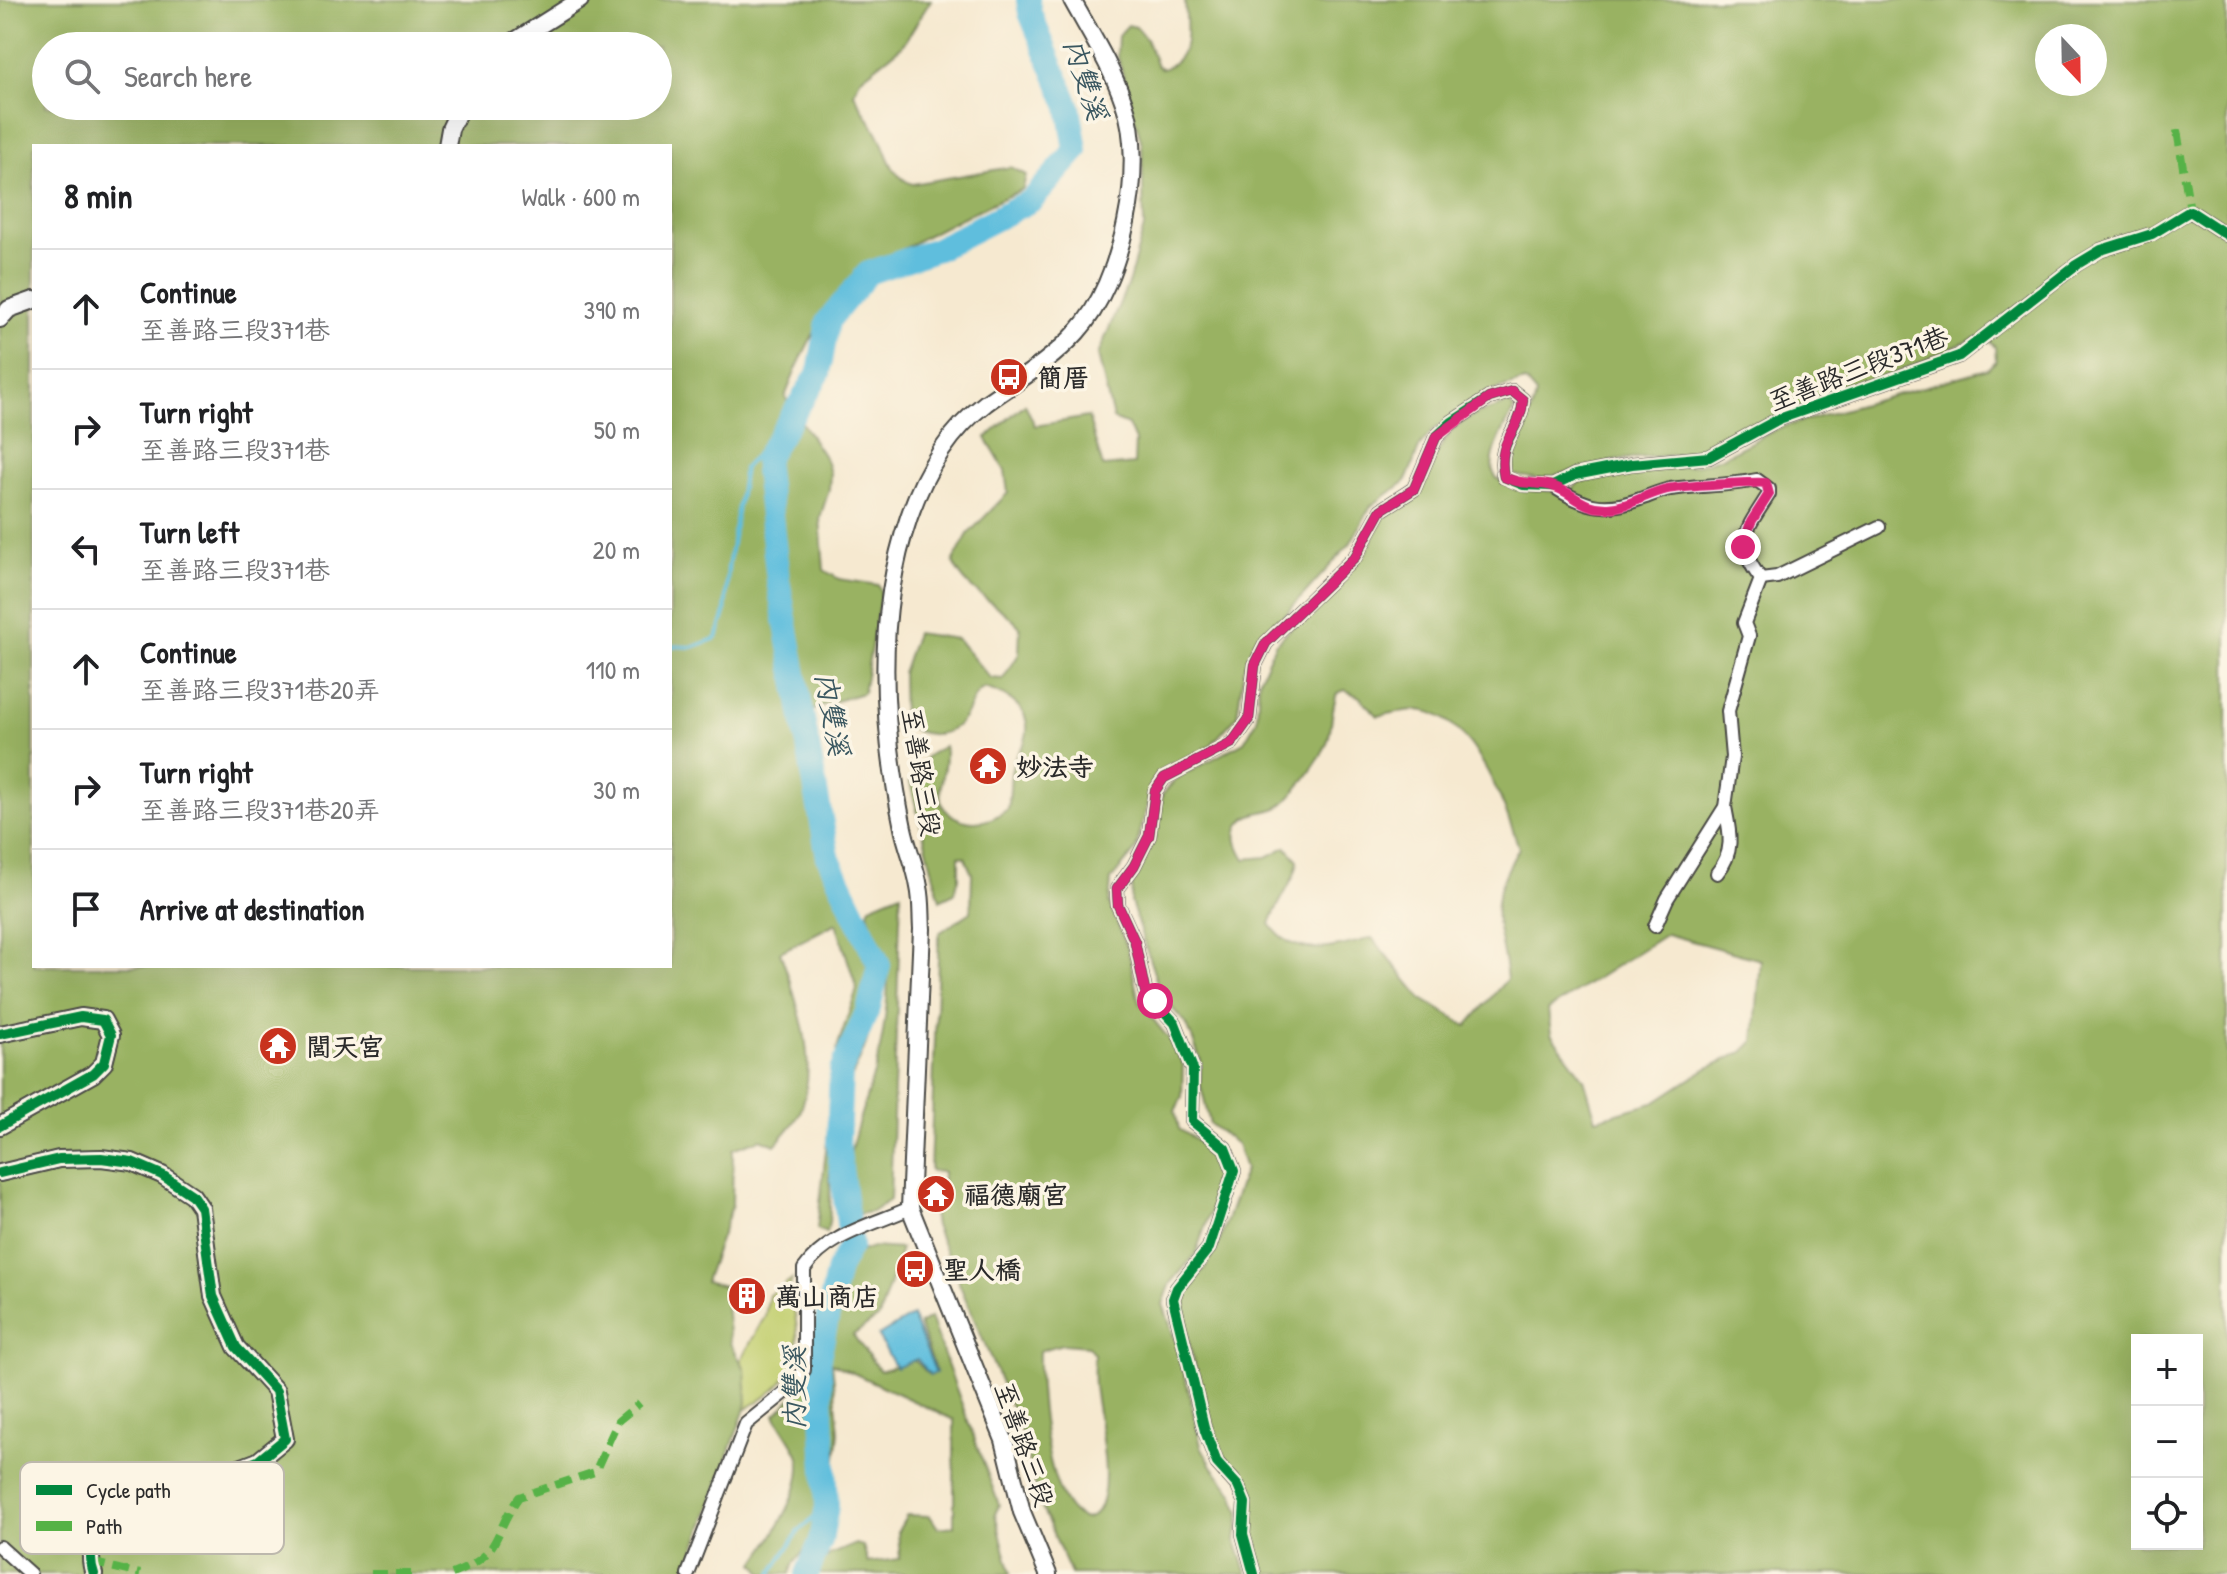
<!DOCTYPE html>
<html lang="en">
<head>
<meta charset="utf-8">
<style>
  body { margin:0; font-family:"Patrick Hand","LXGW WenKai TC",sans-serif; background:#f2f2f2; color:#202124 }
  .controls { position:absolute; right:24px; bottom:24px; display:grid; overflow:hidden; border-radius:0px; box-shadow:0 8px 32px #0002 }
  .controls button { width:72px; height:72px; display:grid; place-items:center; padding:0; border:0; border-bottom:2px solid #e0e0e0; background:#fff; color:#202124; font:40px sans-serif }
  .compass { position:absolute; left:2035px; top:24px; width:72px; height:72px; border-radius:50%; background:#fff; box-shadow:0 8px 32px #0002; rotate:158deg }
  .stop { position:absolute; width:24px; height:24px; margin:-18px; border:6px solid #db2777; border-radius:50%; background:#fff }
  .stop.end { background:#db2777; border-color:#fff; box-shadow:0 2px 8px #0008 }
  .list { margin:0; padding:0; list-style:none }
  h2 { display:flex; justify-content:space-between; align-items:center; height:104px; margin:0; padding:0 32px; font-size:34px }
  h2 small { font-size:26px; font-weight:400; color:#757577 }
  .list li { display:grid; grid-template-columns:52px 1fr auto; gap:24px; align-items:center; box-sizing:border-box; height:120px; padding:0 32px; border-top:2px solid #e0e0e0 }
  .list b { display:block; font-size:30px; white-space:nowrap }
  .list p { margin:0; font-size:26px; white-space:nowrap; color:#757577 }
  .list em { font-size:26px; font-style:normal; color:#757577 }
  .icon { flex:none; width:44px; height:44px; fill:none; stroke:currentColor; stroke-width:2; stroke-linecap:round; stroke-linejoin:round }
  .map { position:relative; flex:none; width:2227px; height:1574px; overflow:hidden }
  .search { position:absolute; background:#fff; box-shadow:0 8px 32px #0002; left:32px; top:32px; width:640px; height:88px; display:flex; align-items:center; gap:20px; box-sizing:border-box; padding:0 28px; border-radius:44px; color:#757577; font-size:30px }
  .panel { position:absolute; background:#fff; box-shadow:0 8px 32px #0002; left:32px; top:144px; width:640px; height:824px; border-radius:0px }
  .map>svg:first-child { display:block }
  .green { fill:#c2cf70; stroke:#767d4e; stroke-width:2 }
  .forest { fill:#99b262; stroke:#626e46; stroke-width:2; fill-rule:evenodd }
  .water { fill:#5ebedd; stroke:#447484; stroke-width:2 }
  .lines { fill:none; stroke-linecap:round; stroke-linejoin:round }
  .stream { stroke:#5ebedd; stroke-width:4 }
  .river { stroke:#5ebedd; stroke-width:24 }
  .minor-casing { stroke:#494844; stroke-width:16 }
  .tertiary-casing { stroke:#494844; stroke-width:20 }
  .minor { stroke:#fff; stroke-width:12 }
  .tertiary { stroke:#fff; stroke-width:16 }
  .quiet { stroke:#56b246; stroke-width:8; stroke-dasharray:16 8; stroke-linecap:butt }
  .cycleway-casing { stroke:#fcf5e5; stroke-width:15 }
  .cycleway { stroke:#00873e; stroke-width:10 }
  .route { stroke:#db2777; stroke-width:10 }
  .labels { text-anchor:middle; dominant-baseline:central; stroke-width:7; stroke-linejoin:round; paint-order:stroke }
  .street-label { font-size:26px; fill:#2b2b2b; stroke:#fcf5e5 }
  .poi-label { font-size:26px; font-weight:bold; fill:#2b2b2b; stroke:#fcf5e5; text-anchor:start }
  .water-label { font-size:28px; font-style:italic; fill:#3a5760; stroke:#fcf5e5 }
  .key { fill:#fcf5e5; stroke:#bdb8ad; stroke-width:2 }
  .key-label { font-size:22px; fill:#2b2b2b }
</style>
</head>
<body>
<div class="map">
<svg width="2227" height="1574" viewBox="0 0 2227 1574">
  <rect width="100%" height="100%" fill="#fcf5e5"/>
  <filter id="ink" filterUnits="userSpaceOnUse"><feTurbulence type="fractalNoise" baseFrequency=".0125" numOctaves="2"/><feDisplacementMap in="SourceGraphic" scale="16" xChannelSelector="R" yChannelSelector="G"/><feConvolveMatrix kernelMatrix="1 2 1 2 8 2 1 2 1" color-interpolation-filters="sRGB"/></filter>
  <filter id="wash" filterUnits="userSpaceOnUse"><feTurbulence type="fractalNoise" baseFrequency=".006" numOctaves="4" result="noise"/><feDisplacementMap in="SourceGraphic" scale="32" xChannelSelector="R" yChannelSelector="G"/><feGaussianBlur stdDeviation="1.8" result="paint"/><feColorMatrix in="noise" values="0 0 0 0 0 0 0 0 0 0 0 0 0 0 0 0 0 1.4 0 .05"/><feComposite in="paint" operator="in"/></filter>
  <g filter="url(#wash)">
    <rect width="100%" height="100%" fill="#f6e9d0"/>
    <path class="green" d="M792 1279C787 1291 792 1303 795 1315 805 1366 786 1387 744 1410L745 1370 741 1360 765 1316 769 1295Z"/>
    <g class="forest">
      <path d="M0 0H931L902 46 860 79 854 93C860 107 869 119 877 132 888 151 888 174 912 184L1011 167 1026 175 1023 189C962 217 878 254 834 304 812 330 797 365 785 397L826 460 830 473 829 489 820 518 824 570 839 579 878 585 881 592 863 693 826 704 798 718 797 735C804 774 808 816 820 855 835 904 876 956 873 1010 871 1053 840 1088 832 1130 826 1156 835 1215 826 1233L817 1229 838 1045 857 989 836 923 780 952C797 1001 819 1058 801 1110 797 1122 783 1135 775 1145L761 1139 733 1149 732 1206 705 1281 724 1286 730 1343 745 1369 747 1403 686 1574H0ZM46 46H658V106H46ZM34 146H670V966H34Z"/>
      <path d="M1185 0H2227V1574H1264L1251 1535V1501L1245 1486 1215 1442 1182 1316 1181 1304 1186 1290 1205 1268 1219 1243 1245 1169 1237 1144 1210 1124 1200 1083 1201 1061 1187 1025 1161 995 1131 902 1132 886 1159 823 1162 795 1176 779 1244 742 1257 720 1259 680 1275 644 1364 556 1385 513 1405 499 1453 429 1474 415 1510 403 1514 410C1469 490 1497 487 1571 492L1579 482 1701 464 1722 457 1779 428 1987 369 1996 361 1995 347 1987 339 1975 338 1873 383 1826 396 1764 422 1702 453 1623 459 1540 479 1513 475C1499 445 1533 424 1536 394L1525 381 1495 390 1432 431 1420 446 1406 481 1371 506 1350 544 1252 651 1244 667 1237 716 1211 745 1164 771 1153 785 1135 851 1111 880 1109 903 1128 950 1139 1002 1174 1045 1183 1064 1182 1097 1175 1111 1179 1129 1213 1150 1224 1174 1195 1255 1171 1283 1163 1304 1181 1357 1201 1446 1212 1466 1233 1493 1240 1512 1236 1541 1247 1574H1071L1040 1504 1020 1428 935 1226 932 1207 942 1208 943 1172 930 1171 939 933 971 912 972 874 965 857 959 856V878L954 893 940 900 910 782 927 756 944 746C951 775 920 809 966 821 982 825 996 818 1008 809 1011 794 1009 778 1013 764 1014 756 1022 749 1025 741 1035 710 1009 695 984 688 971 695 971 710 962 720 947 739 920 738 903 722L902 673 916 633 957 639 990 678 1003 679 1019 654 1020 627C998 602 967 594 953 562L968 534 1008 493 1005 471 986 438 1025 404 1035 426 1088 417 1103 467 1134 464 1135 441 1128 425 1113 419 1098 355 1129 281 1144 227 1142 144 1117 54 1118 36 1128 25 1136 27 1146 39 1157 66 1163 69C1194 56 1186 29 1185 0ZM2047 36H2095V84H2047ZM1345 690 1360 697 1378 716C1390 714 1404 710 1416 710 1471 711 1505 805 1519 848 1483 912 1499 914 1507 979L1467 1026 1422 999 1372 938C1335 948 1295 961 1270 924 1277 901 1295 883 1298 860L1286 847 1267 857 1245 859C1239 849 1232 836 1240 824 1250 810 1266 814 1279 807 1293 798 1326 753 1329 736 1332 721 1332 708 1337 693ZM1666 934 1761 960 1754 1041 1743 1052 1704 1070 1653 1103 1596 1119 1584 1079 1551 1034 1548 1010ZM2137 1340H2197V1544H2137ZM1062 1344 1088 1346 1094 1354C1094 1365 1093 1375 1094 1385 1096 1413 1122 1510 1086 1519 1045 1511 1038 1385 1039 1351Z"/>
      <path d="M901 893 890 1200 872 1212 852 1215C831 1188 867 1098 876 1067 881 1046 885 1022 887 1000 891 958 876 947 868 912L870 906Z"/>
      <path d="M872 1247 901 1249 879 1317 853 1335 880 1371 914 1360 930 1375 936 1372 919 1324 930 1318 999 1505 995 1514 1011 1574H812L829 1555 856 1544 863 1546 868 1563 900 1559 898 1531 907 1515 930 1516 938 1528 954 1526V1420L832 1363 839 1432 830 1509 826 1524 794 1563 790 1574H764L755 1563C772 1539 809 1482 798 1454 792 1441 782 1428 775 1415L820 1369 849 1262 856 1253Z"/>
    </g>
    <path class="water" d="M912 1316 936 1373 930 1375 917 1359 896 1368 878 1336Z"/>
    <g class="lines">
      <g class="stream">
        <path d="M670 646 693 647 717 638 725 613 728 568 744 468 794 413"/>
        <path d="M771 1574 799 1531 827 1506"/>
      </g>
      <path class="river" d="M807 1574 821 1540 827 1506 819 1357 838 1269 851 1245 838 1144 841 1071 869 1007 879 965 828 857 778 580 765 459 819 373 828 321 868 273 937 249 1032 200 1076 150 1069 107 1030 13 1028 0"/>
    </g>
  </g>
  <g filter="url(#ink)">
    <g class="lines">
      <g class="minor-casing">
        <g id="minor">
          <path d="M1553 486C1583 506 1604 513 1640 499 1649 496 1660 491 1670 489 1699 485 1728 486 1757 480L1769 489V494C1747 529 1732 542 1761 579L1744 623 1749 636 1728 711 1732 757 1725 807 1667 899 1655 926"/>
          <path d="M1761 579 1777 577 1879 527"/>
          <path d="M1717 873C1735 852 1730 832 1725 807"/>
          <path d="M0 1547 30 1574"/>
          <path d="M688 1574 746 1424 789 1389 804 1370V1269C828 1234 873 1225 910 1208"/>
          <path d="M1254 1574 1243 1534 1245 1503 1238 1486 1217 1463 1205 1431 1173 1299 1177 1288 1209 1248 1234 1171 1225 1148 1192 1121 1193 1069 1175 1023 1145 991 1135 942 1118 905 1117 889 1134 866 1149 836 1155 791 1164 778 1232 743 1249 719 1255 665 1266 643 1355 557 1381 510 1414 489 1436 437 1452 422 1489 398 1512 391 1523 400C1521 432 1496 440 1504 477L1523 485 1553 486 1575 475 1632 464 1709 457 1779 419 1959 356 2076 265 2101 250 2152 234 2190 211 2227 235"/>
        </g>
      </g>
      <g class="tertiary-casing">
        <g id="tertiary">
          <path d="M507 46 580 0"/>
          <path d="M447 146 450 129 461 106"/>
          <path d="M0 319 9 309 34 300"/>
          <path d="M0 1034 81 1017 103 1020 111 1035 104 1063 93 1074 0 1126"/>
          <path d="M0 1173 59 1159 101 1158 132 1162 162 1175 192 1195 201 1208 213 1296 236 1347 276 1391 285 1439 258 1461 116 1515C97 1531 85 1548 94 1574"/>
          <path d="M1048 1574 1022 1512 1004 1440 910 1208 922 929C921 915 922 900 919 887 916 867 907 848 903 828 882 727 875 616 909 517 924 474 949 431 986 403 1017 381 1051 361 1077 332 1122 283 1147 165 1124 103 1112 67 1090 33 1072 0"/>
        </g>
      </g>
      <use href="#minor" class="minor"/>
      <use href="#tertiary" class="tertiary"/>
      <g class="quiet">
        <path d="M2177 130 2190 211"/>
        <path d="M90 1562 140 1574"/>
        <path d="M371 1574H413"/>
        <path d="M452 1574C504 1554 491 1535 519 1497L595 1472 618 1421 640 1403"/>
      </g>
      <g class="cycleway-casing">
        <g id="cycleway">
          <path d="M0 1034 81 1017 103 1020 111 1035 104 1063 93 1074 0 1126"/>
          <path d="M0 1173 59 1159 101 1158 132 1162 162 1175 192 1195 201 1208 213 1296 236 1347 276 1391 285 1439 258 1461 116 1515C97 1531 85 1548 94 1574"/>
          <path d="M1254 1574 1243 1534 1245 1503 1238 1486 1217 1463 1205 1431 1173 1299 1177 1288 1209 1248 1234 1171 1225 1148 1192 1121 1193 1069 1175 1023 1145 991 1135 942 1118 905 1117 889 1134 866 1149 836 1155 791 1164 778 1232 743 1249 719 1255 665 1266 643 1355 557 1381 510 1414 489 1436 437 1452 422 1489 398 1512 391 1523 400C1521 432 1496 440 1504 477L1523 485 1553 486 1575 475 1632 464 1709 457 1779 419 1959 356 2076 265 2101 250 2152 234 2190 211 2227 235"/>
        </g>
      </g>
      <use href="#cycleway" class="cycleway"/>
    </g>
  </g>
  <g class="lines" filter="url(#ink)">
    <path class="route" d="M1155 1001 1145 991 1135 942 1118 905 1117 889 1134 866 1149 836 1155 791 1164 778 1232 743 1249 719 1255 665 1266 643 1355 557 1381 510 1414 489 1436 437 1489 398 1512 391 1523 400C1521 433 1496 437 1504 477 1524 486 1535 481 1552 486 1574 492 1580 509 1608 508 1630 507 1647 493 1667 489 1678 487 1760 481 1766 483L1769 494 1751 522 1743 547"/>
  </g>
  <defs>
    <g id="bus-disc" transform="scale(2)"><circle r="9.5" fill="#c8321e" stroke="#fcf5e5"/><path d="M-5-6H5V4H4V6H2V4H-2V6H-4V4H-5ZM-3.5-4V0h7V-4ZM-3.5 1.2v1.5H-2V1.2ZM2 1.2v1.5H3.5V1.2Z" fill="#fff"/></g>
    <g id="temple-disc" transform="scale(2)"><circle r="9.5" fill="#c8321e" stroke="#fcf5e5"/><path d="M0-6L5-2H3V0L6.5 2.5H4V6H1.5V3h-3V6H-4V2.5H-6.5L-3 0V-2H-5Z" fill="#fff"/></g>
    <g id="building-disc" transform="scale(2)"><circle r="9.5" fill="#c8321e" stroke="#fcf5e5"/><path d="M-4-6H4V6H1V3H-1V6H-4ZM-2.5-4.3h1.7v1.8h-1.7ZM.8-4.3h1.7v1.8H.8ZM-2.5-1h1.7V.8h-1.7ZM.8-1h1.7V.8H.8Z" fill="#fff"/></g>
  </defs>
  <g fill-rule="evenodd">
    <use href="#bus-disc" x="1009" y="377"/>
    <use href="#temple-disc" x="988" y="766"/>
    <use href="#temple-disc" x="278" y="1046"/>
    <use href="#temple-disc" x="936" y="1194"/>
    <use href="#bus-disc" x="915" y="1269"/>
    <use href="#building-disc" x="747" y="1296"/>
  </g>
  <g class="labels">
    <g class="street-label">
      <text transform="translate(1858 368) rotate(-21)">至善路三段371巷</text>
      <text transform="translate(922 772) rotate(81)">至善路三段</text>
      <text transform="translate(1025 1444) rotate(71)">至善路三段</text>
    </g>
    <g class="poi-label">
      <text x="1037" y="377">簡厝</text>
      <text x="1016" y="766">妙法寺</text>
      <text x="306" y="1046">閭天宮</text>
      <text x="964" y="1194">福德廟宮</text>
      <text x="943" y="1269">聖人橋</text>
      <text x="775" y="1296">萬山商店</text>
    </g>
    <g class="water-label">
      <text transform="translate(1086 79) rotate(72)">內雙溪</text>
      <text transform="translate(833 714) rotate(80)">內雙溪</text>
      <text transform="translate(794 1388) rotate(-90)">內雙溪</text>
    </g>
  </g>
  <rect x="20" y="1462" width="264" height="92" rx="12" class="key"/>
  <rect x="36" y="1485" width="36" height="10" fill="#00873e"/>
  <rect x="36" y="1521" width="36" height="10" fill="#56b246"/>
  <g class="key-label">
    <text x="86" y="1498">Cycle path</text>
    <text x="86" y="1534">Path</text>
  </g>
</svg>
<div class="controls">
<button>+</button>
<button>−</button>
<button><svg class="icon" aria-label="locate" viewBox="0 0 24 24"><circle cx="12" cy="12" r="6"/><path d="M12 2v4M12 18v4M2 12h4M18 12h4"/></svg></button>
</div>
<svg class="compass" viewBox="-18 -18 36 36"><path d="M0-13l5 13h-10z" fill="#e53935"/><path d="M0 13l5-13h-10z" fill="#757577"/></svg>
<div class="stop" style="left:1155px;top:1001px"></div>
<div class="stop end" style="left:1743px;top:547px"></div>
<div class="search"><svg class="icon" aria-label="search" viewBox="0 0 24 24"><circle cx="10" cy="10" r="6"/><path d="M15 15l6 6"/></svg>Search here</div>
<section class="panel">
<h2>8 min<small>Walk · 600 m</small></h2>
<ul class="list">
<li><svg class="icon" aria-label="ahead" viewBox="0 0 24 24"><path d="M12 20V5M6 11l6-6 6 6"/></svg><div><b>Continue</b><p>至善路三段371巷</p></div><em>390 m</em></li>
<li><svg class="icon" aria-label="right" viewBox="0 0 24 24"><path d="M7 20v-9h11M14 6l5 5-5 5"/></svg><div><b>Turn right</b><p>至善路三段371巷</p></div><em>50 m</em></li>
<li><svg class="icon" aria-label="left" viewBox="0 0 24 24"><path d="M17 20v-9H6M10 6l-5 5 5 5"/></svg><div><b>Turn left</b><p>至善路三段371巷</p></div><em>20 m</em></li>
<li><svg class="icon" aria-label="ahead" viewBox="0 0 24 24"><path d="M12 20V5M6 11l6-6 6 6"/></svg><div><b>Continue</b><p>至善路三段371巷20弄</p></div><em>110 m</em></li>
<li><svg class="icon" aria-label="right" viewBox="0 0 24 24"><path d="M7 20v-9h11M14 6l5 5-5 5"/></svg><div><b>Turn right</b><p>至善路三段371巷20弄</p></div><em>30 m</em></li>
<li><svg class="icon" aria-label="arrive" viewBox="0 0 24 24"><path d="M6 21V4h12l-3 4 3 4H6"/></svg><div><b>Arrive at destination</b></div></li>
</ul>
</section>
</div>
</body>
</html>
